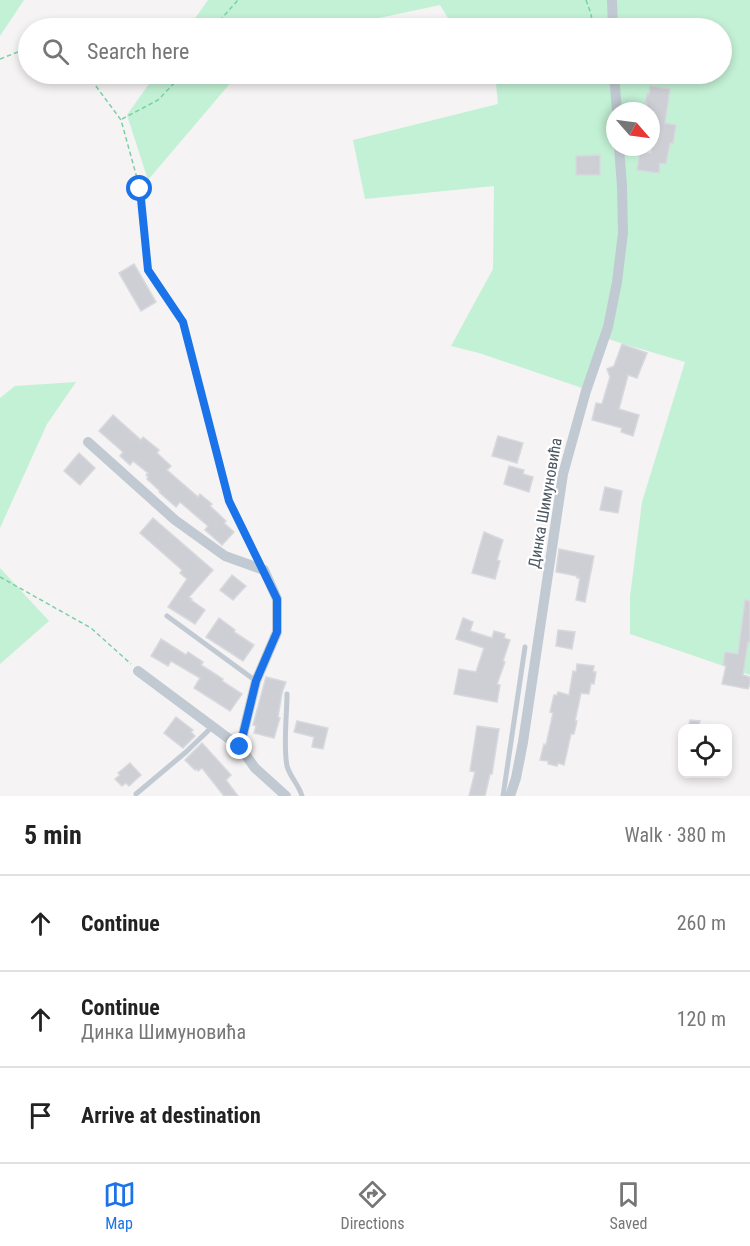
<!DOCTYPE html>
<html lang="en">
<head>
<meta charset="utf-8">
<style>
  body { margin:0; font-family:"Roboto Condensed",sans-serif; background:#f2f2f2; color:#222 }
  .controls { position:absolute; right:18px; bottom:18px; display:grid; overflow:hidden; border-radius:12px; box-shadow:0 3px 9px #0003 }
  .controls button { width:54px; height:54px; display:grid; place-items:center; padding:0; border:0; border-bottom:2px solid #e0e0e0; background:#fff; color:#222; font:30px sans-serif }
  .compass { position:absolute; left:606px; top:102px; width:54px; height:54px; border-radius:50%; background:#fff; box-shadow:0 3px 9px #0003; rotate:118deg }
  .stop { position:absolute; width:18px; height:18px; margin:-14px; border:4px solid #1a73e8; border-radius:50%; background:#fff }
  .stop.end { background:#1a73e8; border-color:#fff; box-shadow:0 2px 6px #0008 }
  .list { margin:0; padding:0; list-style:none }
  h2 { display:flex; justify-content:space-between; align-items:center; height:78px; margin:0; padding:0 24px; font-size:26px }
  h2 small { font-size:20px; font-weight:400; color:#767676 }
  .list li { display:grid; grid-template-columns:39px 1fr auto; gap:18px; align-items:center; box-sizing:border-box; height:96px; padding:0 24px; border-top:2px solid #e0e0e0 }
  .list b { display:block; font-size:22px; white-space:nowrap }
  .list p { margin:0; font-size:20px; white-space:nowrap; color:#767676 }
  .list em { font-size:20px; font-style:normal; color:#767676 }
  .icon { flex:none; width:33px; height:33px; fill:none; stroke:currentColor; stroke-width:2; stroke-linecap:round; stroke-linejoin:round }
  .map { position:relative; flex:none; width:750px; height:796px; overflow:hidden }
  .search { position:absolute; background:#fff; box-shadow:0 3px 9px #0003; left:18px; right:18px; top:18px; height:66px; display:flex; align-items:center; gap:15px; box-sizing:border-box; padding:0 21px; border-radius:33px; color:#767676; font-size:22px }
  .sheet { height:366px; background:#fff }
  nav { display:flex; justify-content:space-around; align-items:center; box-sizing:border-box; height:84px; border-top:2px solid #e0e0e0; background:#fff; font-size:16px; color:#767676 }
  nav a { display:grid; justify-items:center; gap:3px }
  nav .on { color:#1a73e8 }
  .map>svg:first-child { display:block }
  .green { fill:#c3f1d5; fill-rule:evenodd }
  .building { fill:#cdcfd5; stroke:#d7d9de; stroke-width:1.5 }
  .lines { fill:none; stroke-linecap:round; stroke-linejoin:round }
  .path { stroke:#7ad0a6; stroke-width:1.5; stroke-dasharray:4.5 3; stroke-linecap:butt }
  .service { stroke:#c1cad2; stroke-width:5 }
  .minor { stroke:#c1cad2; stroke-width:10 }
  .route { stroke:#1a73e8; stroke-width:8 }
  .labels { text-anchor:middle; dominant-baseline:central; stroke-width:4.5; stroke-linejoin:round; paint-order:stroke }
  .street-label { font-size:16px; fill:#4a5661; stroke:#fff }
</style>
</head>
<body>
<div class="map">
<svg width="750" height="796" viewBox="0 0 750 796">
  <rect width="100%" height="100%" fill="#f5f3f3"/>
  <g class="green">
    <path d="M0 0H24L0 36Z"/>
    <path d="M208 0H750V675L630 634V597L642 502 685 362 601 337 582 388 479 353 451 346 493 269 494 186 365 199 353 140 498 104 495 74H722V28H454L440 5 332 28H188ZM615 111H651V147H615Z"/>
    <path d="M156 74H238L148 180 127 115Z"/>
    <path d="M76 382 47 424 0 528V398L15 386Z"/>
    <path d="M0 568 49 621 0 664Z"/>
  </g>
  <g class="building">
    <path d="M650 86 670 89 665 123 676 125 673 144 670 143 666 164 660 163 659 173 637 170 640 151 651 153V111H646L647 103H645L647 94H649Z"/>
    <path d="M600 155V175H576V156Z"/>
    <path d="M134 264 156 302 141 311 119 273Z"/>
    <path d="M622 344 647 353 637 378 628 375 619 409 639 415 633 436 621 432 622 428 592 420 596 403 602 404 610 377 607 369 614 366Z"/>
    <path d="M113 415 141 440 143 437 159 450 157 453 171 466 167 470 198 497 200 494 212 504 210 506 226 521 224 523 234 532 222 545 205 530 208 526 180 502 176 507 159 492 160 491 147 479 148 477 146 475 148 473 133 461 130 465 120 456 123 452 99 431Z"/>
    <path d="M498 436 523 443 517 463 492 456Z"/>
    <path d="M79 453 95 468 80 485 64 471Z"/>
    <path d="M509 466 524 470 523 474 533 477 529 492 504 484Z"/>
    <path d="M605 487 622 491 618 513 600 510Z"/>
    <path d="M153 518 213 570 189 597 192 599 191 600 205 610 195 624 168 607 187 579 180 573 182 570 140 533Z"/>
    <path d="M484 532 503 540 497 560 500 561 495 579 472 573Z"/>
    <path d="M559 549 594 556 585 602 576 600 580 578H577V576L556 572Z"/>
    <path d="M232 575 246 586 233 600 220 590Z"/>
    <path d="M745 600 750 601V642H748L743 675 750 677V686H749L748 689 722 684 726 666 723 665 725 652 738 654Z"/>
    <path d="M219 618 235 630 234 632 254 645 243 661 206 637Z"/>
    <path d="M463 618 473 622 470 631 492 638 494 631 505 634 504 638 510 640 503 661 505 662 497 684 500 685 497 702 454 694 459 669 476 672 484 648 456 639Z"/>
    <path d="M558 630 575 632 572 649 556 646Z"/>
    <path d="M161 639 186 655 188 652 203 662 201 665 223 679 222 681 242 694 230 711 194 688 200 678 171 661 168 666 151 656Z"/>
    <path d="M577 664 594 666 593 672H596L594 684 591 683 589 694 581 693 575 721H577L574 734H571L564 765 558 763 557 766 548 764V761L540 760 544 744 546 745 553 713 550 712 554 695H557L558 692 569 695 573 671 576 672Z"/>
    <path d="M266 677 286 682 282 693 278 717 280 718 274 738 254 733 256 726 253 725Z"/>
    <path d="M176 717 193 730 191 732 195 736 183 748 164 733Z"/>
    <path d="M690 720 700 721 698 729H688Z"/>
    <path d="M297 721 328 728 323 749 312 747 314 737 294 732Z"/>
    <path d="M477 726 499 729 492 774H490L485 796H469L475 772 470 771Z"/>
    <path d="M202 743 231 775 226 780 238 796H224L202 768 198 771 197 769 195 770 185 760Z"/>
    <path d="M130 763 141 775 129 786 126 783 122 786 115 779 120 775 118 773Z"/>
  </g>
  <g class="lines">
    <g class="path">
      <path d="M586 0 591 14 593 28"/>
      <path d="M217 28 222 18 238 0"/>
      <path d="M0 59 28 48"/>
      <path d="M87 74 121 120 140 189 148 270 183 322 229 501 257 556"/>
      <path d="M122 119 158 100 183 74"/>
      <path d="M0 577 91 628 131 664"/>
    </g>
    <g class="service">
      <path d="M167 616 256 681"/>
      <path d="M287 694C287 715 283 746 287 766 290 777 299 785 302 796"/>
      <path d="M136 794 186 752 212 727"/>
      <path d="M503 796 525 647"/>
    </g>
    <g class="minor">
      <path d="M612 0 613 28"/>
      <path d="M614 74 617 111"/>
      <path d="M88 442 175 520 225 556 264 570 277 599V632L256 681 240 747"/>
      <path d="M138 671 240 747 255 768 286 796"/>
      <path d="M510 796 516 778 523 742 563 474 586 391 608 327 617 282 623 233 622 186 619 147"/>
    </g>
  </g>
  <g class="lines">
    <path class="route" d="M140 189 148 270 183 322 229 501 277 599V632L256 681 240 747"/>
  </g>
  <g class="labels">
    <g class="street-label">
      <text transform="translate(545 503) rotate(-80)">Динка Шимуновића</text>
    </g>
  </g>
</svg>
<div class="controls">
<button><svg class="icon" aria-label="locate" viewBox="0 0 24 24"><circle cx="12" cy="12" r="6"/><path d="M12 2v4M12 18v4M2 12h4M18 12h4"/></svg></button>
</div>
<svg class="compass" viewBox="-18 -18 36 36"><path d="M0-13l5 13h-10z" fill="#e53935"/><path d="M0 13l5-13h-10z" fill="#767676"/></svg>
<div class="stop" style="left:140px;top:189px"></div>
<div class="stop end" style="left:240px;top:747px"></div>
<div class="search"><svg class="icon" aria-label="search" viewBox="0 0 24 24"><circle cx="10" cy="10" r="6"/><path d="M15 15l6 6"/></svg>Search here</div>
</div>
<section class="sheet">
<h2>5 min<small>Walk · 380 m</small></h2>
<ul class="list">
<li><svg class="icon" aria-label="ahead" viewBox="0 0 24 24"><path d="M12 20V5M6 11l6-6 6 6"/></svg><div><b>Continue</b></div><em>260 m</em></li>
<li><svg class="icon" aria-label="ahead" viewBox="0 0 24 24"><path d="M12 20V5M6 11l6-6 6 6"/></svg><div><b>Continue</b><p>Динка Шимуновића</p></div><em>120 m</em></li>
<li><svg class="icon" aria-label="arrive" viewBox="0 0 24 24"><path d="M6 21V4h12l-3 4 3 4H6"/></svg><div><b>Arrive at destination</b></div></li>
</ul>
</section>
<nav>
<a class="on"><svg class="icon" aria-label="map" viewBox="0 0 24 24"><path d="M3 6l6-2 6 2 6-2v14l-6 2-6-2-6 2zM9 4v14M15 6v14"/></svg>Map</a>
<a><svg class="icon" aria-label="directions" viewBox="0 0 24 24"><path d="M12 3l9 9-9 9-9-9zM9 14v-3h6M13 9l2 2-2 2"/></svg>Directions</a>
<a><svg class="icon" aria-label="saved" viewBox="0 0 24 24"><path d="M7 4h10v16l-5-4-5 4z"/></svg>Saved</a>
</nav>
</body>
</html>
